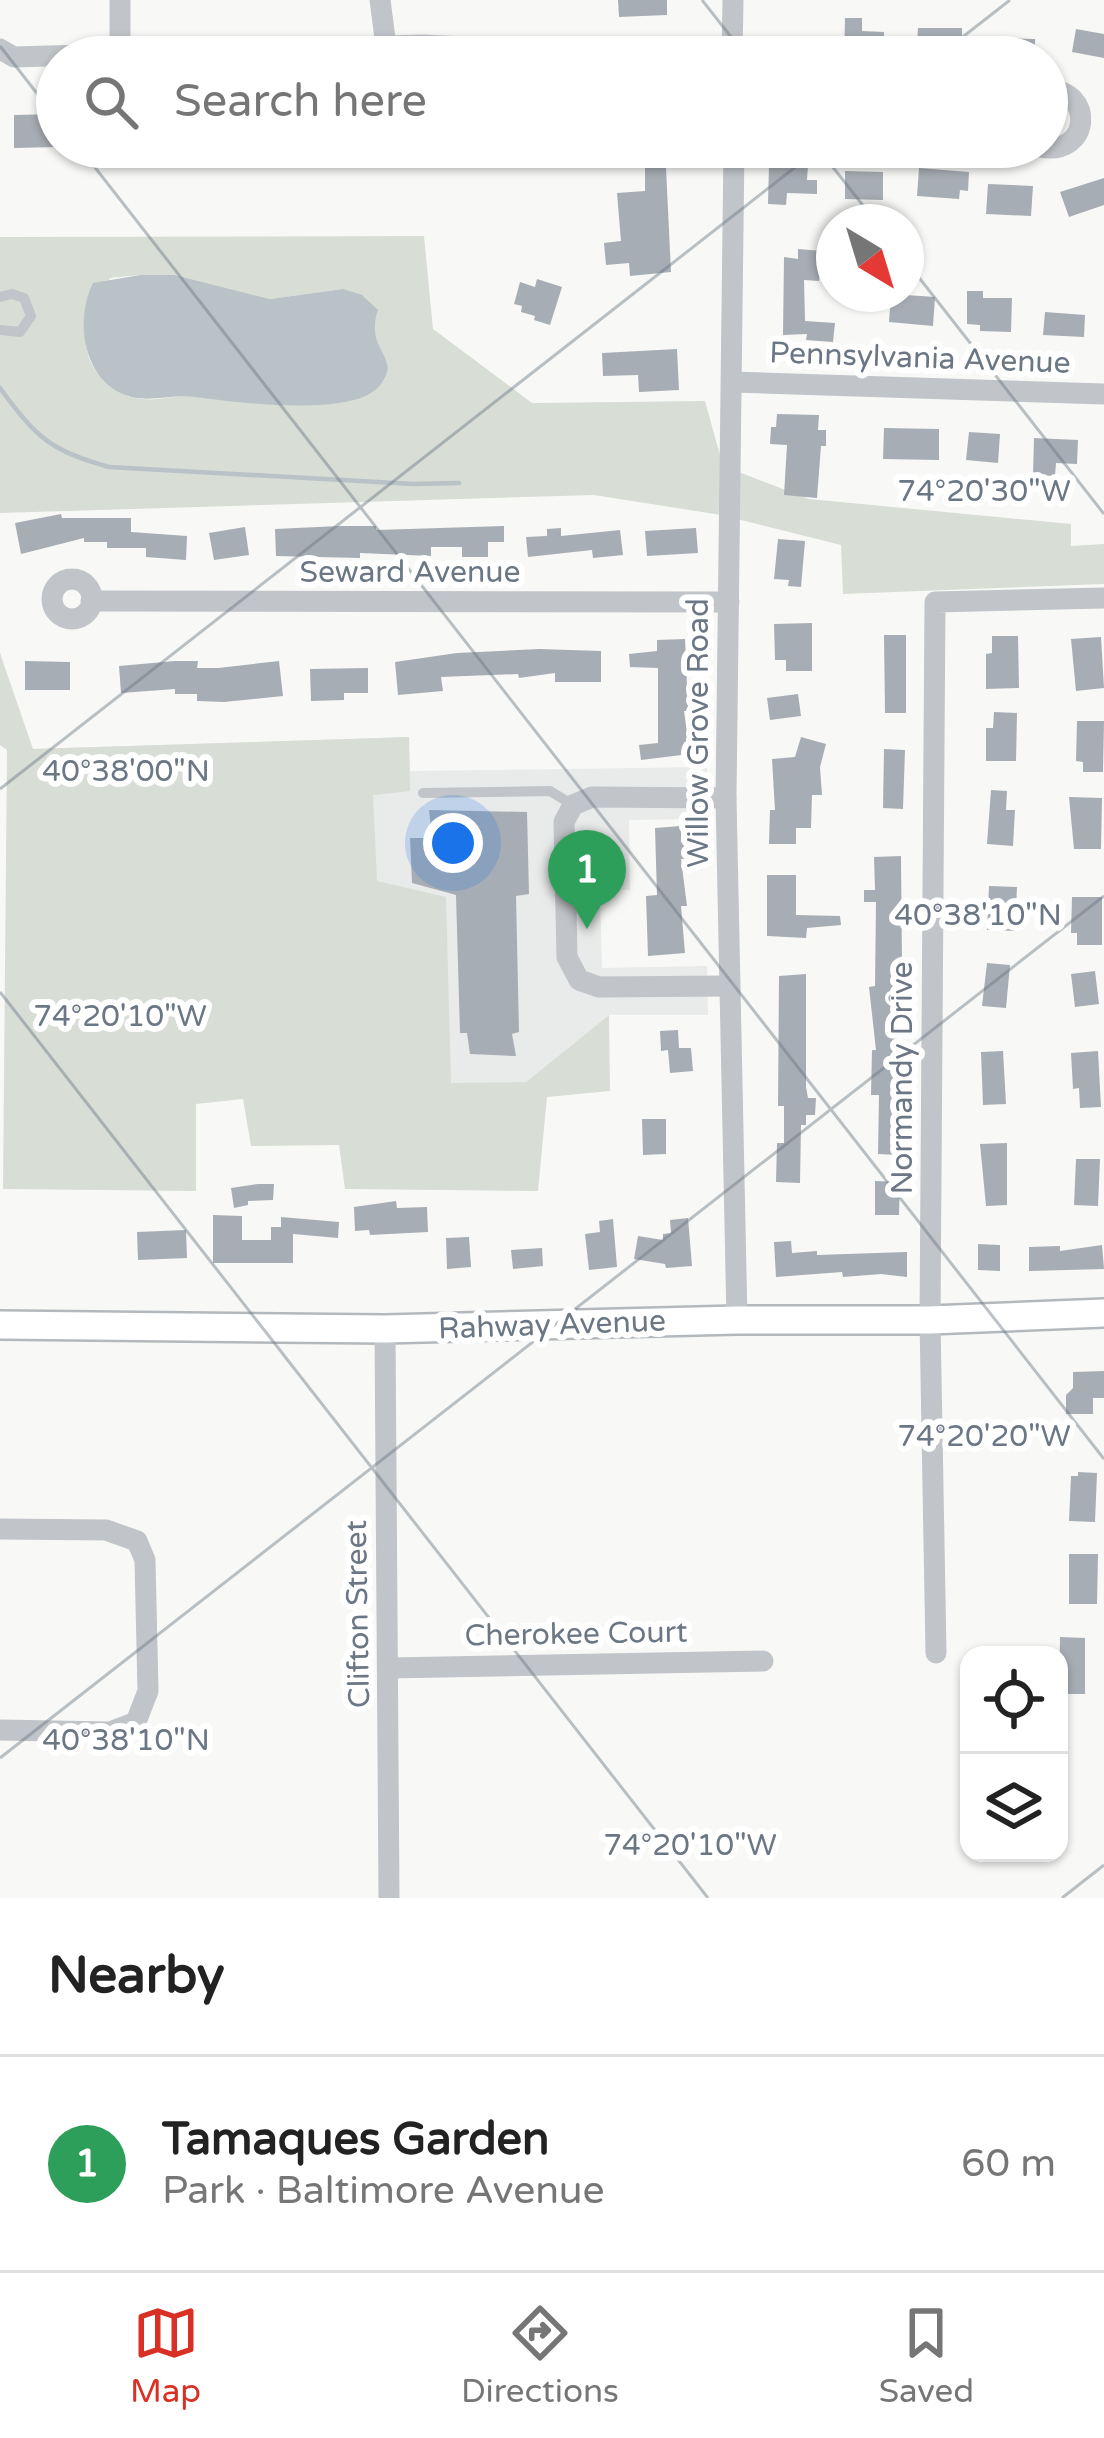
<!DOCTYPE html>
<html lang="en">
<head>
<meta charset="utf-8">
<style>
  body { margin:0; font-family:"Varela Round",sans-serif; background:#f2f2f2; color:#222 }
  .controls { position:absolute; right:36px; bottom:36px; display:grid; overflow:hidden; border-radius:24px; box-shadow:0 3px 9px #0004 }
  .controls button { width:108px; height:108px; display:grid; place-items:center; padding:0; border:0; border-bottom:3px solid #e0e0e0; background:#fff; color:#222; font:60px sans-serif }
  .compass { position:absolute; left:816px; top:204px; width:108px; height:108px; border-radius:50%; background:#fff; box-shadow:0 3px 9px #0004; rotate:142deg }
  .you { position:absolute; left:453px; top:843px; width:42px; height:42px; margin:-30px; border:9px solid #fff; border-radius:50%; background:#1a73e8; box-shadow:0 0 0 18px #1a73e833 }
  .badge { display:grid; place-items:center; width:78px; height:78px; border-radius:50%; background:#d93025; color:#fff; font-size:39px; font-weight:700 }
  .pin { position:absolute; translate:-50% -99px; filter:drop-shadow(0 3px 6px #0008) }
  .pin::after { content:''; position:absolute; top:63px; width:42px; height:36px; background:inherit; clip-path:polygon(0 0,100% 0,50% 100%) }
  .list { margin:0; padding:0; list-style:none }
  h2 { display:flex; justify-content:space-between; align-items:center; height:156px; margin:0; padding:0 48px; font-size:51px }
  h2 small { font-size:39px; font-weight:400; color:#767676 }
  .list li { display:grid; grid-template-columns:78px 1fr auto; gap:36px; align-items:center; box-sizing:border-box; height:216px; padding:0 48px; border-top:3px solid #e0e0e0 }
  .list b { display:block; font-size:45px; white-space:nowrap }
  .list p { margin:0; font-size:39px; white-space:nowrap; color:#767676 }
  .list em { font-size:39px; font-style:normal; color:#767676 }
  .icon { flex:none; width:66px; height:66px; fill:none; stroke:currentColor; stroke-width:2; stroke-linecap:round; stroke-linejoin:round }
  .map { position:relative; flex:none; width:1104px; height:1898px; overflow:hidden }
  .search { position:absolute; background:#fff; box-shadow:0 3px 9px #0004; left:36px; right:36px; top:36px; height:132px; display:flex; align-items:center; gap:30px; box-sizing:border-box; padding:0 42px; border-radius:66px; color:#767676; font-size:45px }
  .sheet { height:372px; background:#fff }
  nav { display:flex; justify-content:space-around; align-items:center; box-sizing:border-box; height:168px; border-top:3px solid #e0e0e0; background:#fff; font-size:33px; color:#767676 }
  nav a { display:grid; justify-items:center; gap:6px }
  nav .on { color:#d93025 }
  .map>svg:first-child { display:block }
  .built { fill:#e9eaea }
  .green { fill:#d8ddd6; fill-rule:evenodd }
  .water { fill:#b9c2c7 }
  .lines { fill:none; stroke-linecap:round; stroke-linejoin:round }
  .stream { stroke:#b9c2c7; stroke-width:4.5 }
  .building { fill:#a7adb4 }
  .secondary-casing { stroke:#b3b8bc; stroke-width:32 }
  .lane { stroke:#c1c4c8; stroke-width:10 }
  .street { stroke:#c1c4c8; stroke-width:21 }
  .secondary { stroke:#fff; stroke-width:27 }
  .ticks { fill:none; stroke:#6b7784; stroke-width:3; stroke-opacity:0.45 }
  .labels { text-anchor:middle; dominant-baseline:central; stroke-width:12; stroke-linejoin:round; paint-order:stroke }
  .street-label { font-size:30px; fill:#6b7784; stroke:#fff }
  .ticks-label { font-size:30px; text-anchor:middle; fill:#6b7784; stroke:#fff; stroke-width:12; stroke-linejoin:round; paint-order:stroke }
</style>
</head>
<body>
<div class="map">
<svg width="1104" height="1898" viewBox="0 0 1104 1898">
  <rect width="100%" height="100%" fill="#f8f9f6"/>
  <path class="built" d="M409 737 410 771 707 767 706 819 629 820 630 890 600 891 602 968 707 966 708 1015H609L526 1082 451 1084 33 749Z"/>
  <g class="green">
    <path d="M424 236 433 329 532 403 705 401 723 466 809 499 1071 524V546L1104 544V584L843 594 841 545 721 515 594 495 0 513V237ZM139 275H175L270 299 343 289 372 328 373 342 312 403C264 408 237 399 191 396 173 395 154 402 135 398 122 396 113 388 103 379 70 348 95 311 110 278Z"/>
    <path d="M0 653 33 749 409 737 410 791 373 795 377 881 446 897 451 1083 526 1082 609 1015 610 1091 547 1097 538 1191 345 1189 339 1145 251 1146 243 1099 196 1104V1191L3 1189 7 750 0 745Z"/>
  </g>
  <path class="water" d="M140 275H175L270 299 343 289 362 295 378 310C364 351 402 356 381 384 356 419 235 402 195 397 174 394 152 402 131 397 83 384 74 321 93 283Z"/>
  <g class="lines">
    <path class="stream" d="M0 388C36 437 50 451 109 467L413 484 459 483"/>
  </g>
  <g class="building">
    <path d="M618 0H667V15L619 17Z"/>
    <path d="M845 18H862V31L884 32V43L917 44 918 28H962V57H844Z"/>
    <path d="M1076 29 1104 34V58L1072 52Z"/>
    <path d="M996 38 1035 39V57H995Z"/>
    <path d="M774 39 813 42 812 57H773Z"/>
    <path d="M57 114V147L14 148V115Z"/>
    <path d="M645 147H665L671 272 630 276 629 263 606 265 604 243 621 241 617 193 645 191Z"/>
    <path d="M769 164 808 165 807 180H817V194L787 193 786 205 768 204Z"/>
    <path d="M919 168 969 172 968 191 960 190 959 199 917 196Z"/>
    <path d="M845 171 883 172V200L845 199Z"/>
    <path d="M1104 178V205L1069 217 1060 192Z"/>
    <path d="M988 184 1033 186 1031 216 986 214Z"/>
    <path d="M798 249 822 251 819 281 804 280 805 321 835 323 833 342 806 340 807 334 783 335 784 257 798 259Z"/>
    <path d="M537 279 562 287 550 325 534 320 535 316 521 312 522 306 514 304 520 282 535 287Z"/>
    <path d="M967 291H983V298H1012L1011 332 980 331V325L967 324Z"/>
    <path d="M891 294 935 297 933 326 889 322Z"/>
    <path d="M1045 312 1085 315 1084 337 1043 335Z"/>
    <path d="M677 349 679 390 639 392 638 375 603 376 602 353Z"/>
    <path d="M777 414 819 415 818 430H826V446H821L817 498 784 495 787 445 770 444 771 427H776Z"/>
    <path d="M884 428 939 429V460L883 459Z"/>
    <path d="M969 432 1000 434 998 463 966 460Z"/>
    <path d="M1034 438 1078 440 1077 464 1056 463 1055 476 1033 475Z"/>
    <path d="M61 514 62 518H131V532L187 536 186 560 146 557V548H107V542H84V538L21 554 15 523Z"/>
    <path d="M339 526H376V530L504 526V542H488V557H462V547H431V556L360 553V558L276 556 275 529Z"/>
    <path d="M245 527 249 555 214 560 209 533Z"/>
    <path d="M561 528V536L620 530 623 555 593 558 592 550 528 557 526 537 547 536V529Z"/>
    <path d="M696 528 698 553 647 556 645 531Z"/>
    <path d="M778 539 805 541 801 587 788 586 789 580 774 579Z"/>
    <path d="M812 623V671H786V660H775L774 624Z"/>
    <path d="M884 635H906V713H885Z"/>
    <path d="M992 636H1018L1019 688 986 689V654L992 653Z"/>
    <path d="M1101 637 1104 688 1076 691 1071 639Z"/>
    <path d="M685 639 688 711H684L690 754 641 760 639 745 658 743V668L630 667 629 654 657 651V640Z"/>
    <path d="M539 649 601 651V682H555V673L519 678 518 674 441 677 443 691 398 695 395 662 457 653Z"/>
    <path d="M25 661 70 662V690H25Z"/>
    <path d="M175 661H198L197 668H218L279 661 283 696 224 702 197 701V694H175V689L121 693 119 666Z"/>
    <path d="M368 668V693H344V700L311 701 310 669Z"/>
    <path d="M798 694 801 716 770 720 767 698Z"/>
    <path d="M994 712 1017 713 1016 761H986V728H993Z"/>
    <path d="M1077 721H1104L1103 772H1083V762L1076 761Z"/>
    <path d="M801 737 826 744 820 767 822 795H812L811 828H796V844H769L770 810H775L772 759 795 757Z"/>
    <path d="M884 749 905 750 903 809 883 808Z"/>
    <path d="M991 790 1007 791 1006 810H1015L1013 846 987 844Z"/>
    <path d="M1069 797 1102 798 1101 849H1074Z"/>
    <path d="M429 810 527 812 529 894 516 896 519 1032 512 1034 516 1056 470 1054 467 1033H460L456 895 412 883 410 838H432Z"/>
    <path d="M681 826V842L689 841 690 859H681L687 906H681L685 953 648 956 646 896 657 895 655 828Z"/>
    <path d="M901 856 902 964H891L898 1036 899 1155 878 1154 879 1095H871L872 1050H876L869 987 875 986 876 902H864V890H875L874 857Z"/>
    <path d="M767 875H796V915L840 916 841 925 807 928 806 938 767 936Z"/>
    <path d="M989 886 1017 887 1015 931 987 930Z"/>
    <path d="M1072 897H1102V945H1077V933H1071Z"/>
    <path d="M987 963 1010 965 1006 1008 982 1006Z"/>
    <path d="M1095 971 1099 1004 1075 1007 1071 974Z"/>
    <path d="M806 974V1087L808 1098H816L815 1115H806V1125H801L800 1183 776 1182 777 1143H784V1106H778L779 976Z"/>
    <path d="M678 1030 679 1048H691L693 1071 670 1073 668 1050 661 1051 660 1031Z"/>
    <path d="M1003 1051 1006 1104 983 1105 981 1052Z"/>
    <path d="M1098 1051 1101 1107 1080 1108 1079 1088 1073 1089 1071 1053Z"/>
    <path d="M642 1119H666V1154L643 1155Z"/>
    <path d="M1007 1143V1205L986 1206 980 1144Z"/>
    <path d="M1076 1159H1100L1098 1206 1074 1205Z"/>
    <path d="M875 1181 900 1182 899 1215H875Z"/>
    <path d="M258 1184H274L273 1200 248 1201V1205L234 1208 231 1188Z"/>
    <path d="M396 1201 397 1208 427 1207 428 1232 370 1235 369 1230 355 1231 354 1207Z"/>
    <path d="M213 1215 242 1216V1240H271V1227H281V1217L339 1222 338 1238 293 1234V1263H213Z"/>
    <path d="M688 1218 692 1266 666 1268 665 1264 634 1259 638 1236 663 1240V1234L671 1233 670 1220Z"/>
    <path d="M613 1219 617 1267 589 1270 585 1234 600 1232 599 1221Z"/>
    <path d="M186 1230 187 1258 138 1260 137 1232Z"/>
    <path d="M469 1237 471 1267 447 1269 446 1238Z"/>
    <path d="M791 1241 792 1253 817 1251V1255L907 1252V1277L881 1274 843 1277 842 1272 776 1277 774 1242Z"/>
    <path d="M978 1244 1000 1245V1271L978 1270Z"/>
    <path d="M1102 1245 1104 1269 1029 1271V1247L1060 1246V1251Z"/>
    <path d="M542 1248 543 1266 513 1269 511 1250Z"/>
    <path d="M1104 1371V1398H1093V1414H1066V1395L1073 1388V1372Z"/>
    <path d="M1078 1472 1097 1473 1095 1522 1069 1521 1071 1476H1078Z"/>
    <path d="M1069 1554H1098L1097 1604H1069Z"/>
    <path d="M1060 1637 1085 1638V1694H1059Z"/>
  </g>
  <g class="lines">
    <g class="secondary-casing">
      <path id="secondary" d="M0 1325 385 1329 737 1320H930L1104 1313"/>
    </g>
    <g class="lane">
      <path d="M0 297 12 294 24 298 31 316 20 332 0 330"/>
      <path d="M423 793 550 791 573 805"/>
    </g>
    <g class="street">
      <path d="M380 0 386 46"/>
      <path d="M0 49 14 57 422 45 690 57"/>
      <path d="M120 51V0"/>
      <path d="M732 57 733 0"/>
      <path d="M734 147 726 798 737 1320"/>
      <path d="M1040 147C1091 157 1095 89 1047 90"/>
      <path d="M734 382 1104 394"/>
      <circle cx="72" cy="599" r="20"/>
      <path d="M91 601 729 602"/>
      <path d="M726 798 592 797 573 805 564 822 567 957 579 980 599 987 727 986"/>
      <path d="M385 1329 389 1898"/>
      <path d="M0 1529 106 1530 137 1541 145 1560 148 1691 136 1722 110 1732 0 1730"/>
      <path d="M936 1653 930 1320 935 602 1104 598"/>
      <path d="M389 1668 763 1661"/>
    </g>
    <use href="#secondary" class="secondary"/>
  </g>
  <path class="ticks" d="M702 0 747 57M0 46 57 119M937 57 1010 0M79 147 1104 1459M817 147 876 222M906 261 1104 514M0 789 821 147M0 992 708 1898M0 1758 1104 896M1062 1898 1104 1865"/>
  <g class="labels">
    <g class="street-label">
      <text transform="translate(920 358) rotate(2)">Pennsylvania Avenue</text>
      <text x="410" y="572">Seward Avenue</text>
      <text transform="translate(698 733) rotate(-90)">Willow Grove Road</text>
      <text transform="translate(902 1078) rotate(-90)">Normandy Drive</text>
      <text transform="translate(552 1325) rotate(-2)">Rahway Avenue</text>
      <text transform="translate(358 1614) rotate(-91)">Clifton Street</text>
      <text transform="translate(576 1634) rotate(-1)">Cherokee Court</text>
    </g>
  </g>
  <g class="ticks-label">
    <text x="984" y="501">74°20'30"W</text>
    <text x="126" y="781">40°38'00"N</text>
    <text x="978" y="925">40°38'10"N</text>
    <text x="120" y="1026">74°20'10"W</text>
    <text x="984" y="1446">74°20'20"W</text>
    <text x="126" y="1750">40°38'10"N</text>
    <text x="690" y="1855">74°20'10"W</text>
  </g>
</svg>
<div class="controls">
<button><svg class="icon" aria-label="locate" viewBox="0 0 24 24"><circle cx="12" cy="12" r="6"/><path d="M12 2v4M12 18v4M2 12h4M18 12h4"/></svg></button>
<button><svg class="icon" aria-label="layers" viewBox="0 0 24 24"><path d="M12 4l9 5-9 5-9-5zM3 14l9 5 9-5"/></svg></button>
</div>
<svg class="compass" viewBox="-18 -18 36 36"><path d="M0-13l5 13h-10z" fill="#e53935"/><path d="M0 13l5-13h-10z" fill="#767676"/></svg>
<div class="you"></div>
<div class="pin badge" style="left:587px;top:929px;background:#2e9e5b">1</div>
<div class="search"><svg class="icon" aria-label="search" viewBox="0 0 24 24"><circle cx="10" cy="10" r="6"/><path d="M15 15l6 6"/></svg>Search here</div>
</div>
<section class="sheet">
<h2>Nearby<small></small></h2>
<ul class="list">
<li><span class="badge" style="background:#2e9e5b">1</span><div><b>Tamaques Garden</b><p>Park · Baltimore Avenue</p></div><em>60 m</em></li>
</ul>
</section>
<nav>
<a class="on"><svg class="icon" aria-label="map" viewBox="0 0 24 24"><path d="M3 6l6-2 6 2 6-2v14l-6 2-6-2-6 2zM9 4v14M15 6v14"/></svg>Map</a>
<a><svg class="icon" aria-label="directions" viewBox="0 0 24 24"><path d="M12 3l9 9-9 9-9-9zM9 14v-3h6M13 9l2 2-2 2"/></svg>Directions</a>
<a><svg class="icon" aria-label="saved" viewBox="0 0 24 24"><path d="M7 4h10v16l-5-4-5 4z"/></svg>Saved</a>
</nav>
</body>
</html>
